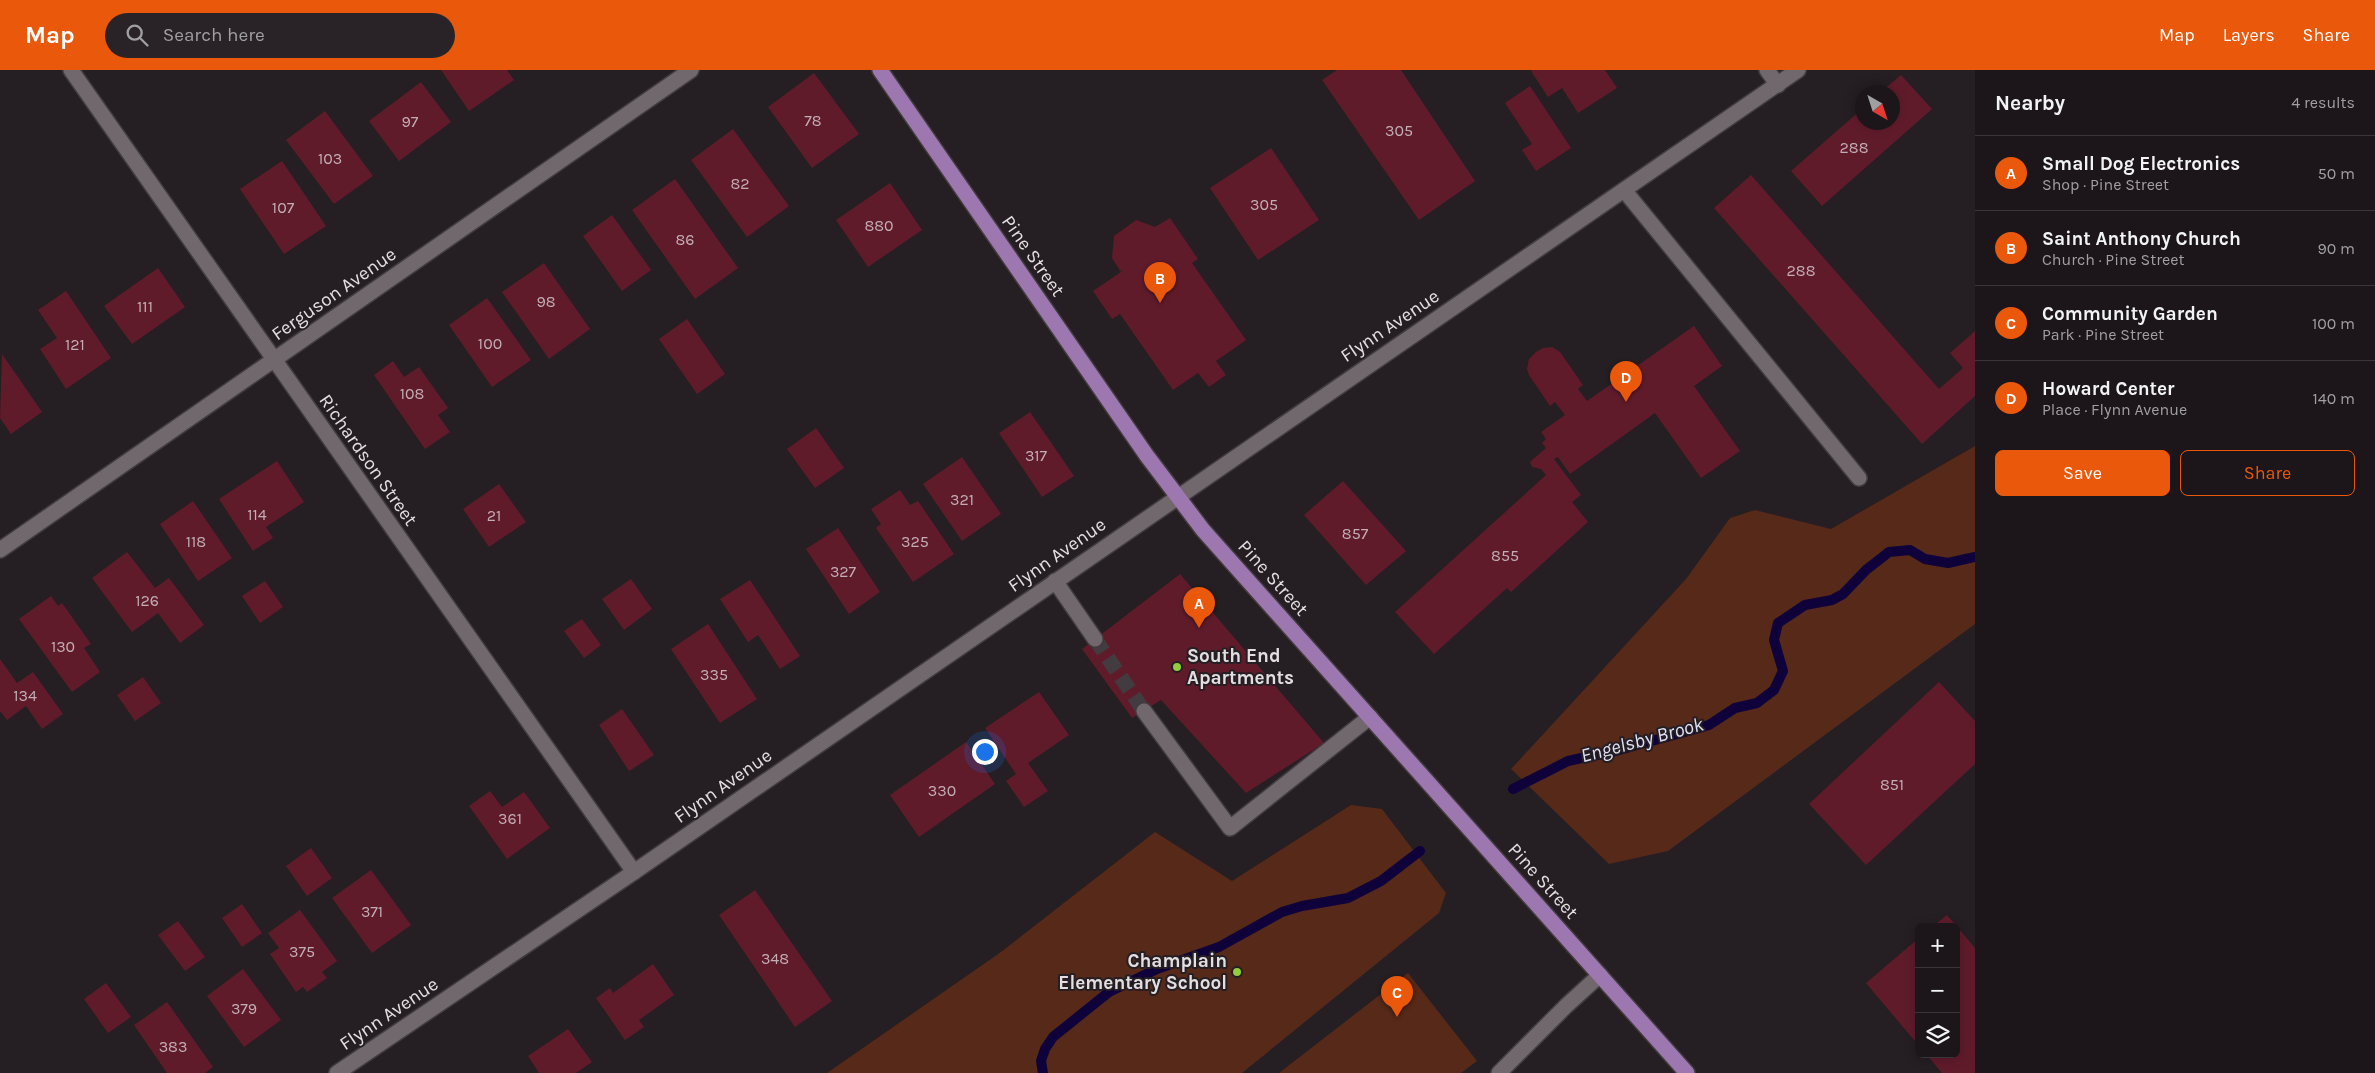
<!DOCTYPE html>
<html lang="en">
<head>
<meta charset="utf-8">
<style>
  body { margin:0; font-family:Karla,sans-serif; background:#292327; color:#f1f3f6 }
  .controls { position:absolute; right:15px; bottom:15px; display:grid; overflow:hidden; border-radius:8px; box-shadow:0 2px 12px #0003 }
  .controls button { width:45px; height:45px; display:grid; place-items:center; padding:0; border:0; border-bottom:1px solid #3a3539; background:#1c161a; color:#f1f3f6; font:25px sans-serif }
  .compass { position:absolute; left:1855px; top:15px; width:45px; height:45px; border-radius:50%; background:#1c161a; box-shadow:0 2px 12px #0003; rotate:141deg }
  .you { position:absolute; left:984px; top:681px; width:18px; height:18px; margin:-12px; border:4px solid #fff; border-radius:50%; background:#1a73e8; box-shadow:0 0 0 8px #1a73e833 }
  .badge { display:grid; place-items:center; width:32px; height:32px; border-radius:50%; background:#ea580c; color:#fff; font-size:16px; font-weight:700 }
  .pin { position:absolute; translate:-50% -41px; filter:drop-shadow(0 1px 2px #0008) }
  .pin::after { content:''; position:absolute; top:26px; width:18px; height:15px; background:inherit; clip-path:polygon(0 0,100% 0,50% 100%) }
  .list { margin:0; padding:0; list-style:none }
  h2 { display:flex; justify-content:space-between; align-items:center; height:65px; margin:0; padding:0 20px; font-size:21px }
  h2 small { font-size:16px; font-weight:400; color:#a09fa2 }
  .list li { display:grid; grid-template-columns:32px 1fr auto; gap:15px; align-items:center; box-sizing:border-box; height:75px; padding:0 20px; border-top:1px solid #3a3539 }
  .list b { display:block; font-size:19px; white-space:nowrap }
  .list p { margin:0; font-size:16px; white-space:nowrap; color:#a09fa2 }
  .list em { font-size:16px; font-style:normal; color:#a09fa2 }
  .actions { display:flex; gap:10px; padding:15px 20px }
  .actions a { flex:1; padding:11px 0; border:1px solid #ea580c; border-radius:8px; text-align:center; font-size:18px; color:#ea580c }
  .actions .main { background:#ea580c; color:#fff }
  .icon { flex:none; width:28px; height:28px; fill:none; stroke:currentColor; stroke-width:2; stroke-linecap:round; stroke-linejoin:round }
  .map { position:relative; flex:none; width:1975px; height:1003px; overflow:hidden }
  header { display:flex; align-items:center; gap:30px; box-sizing:border-box; height:70px; padding:0 25px; background:#ea580c; color:#fff }
  header strong { font-size:24px }
  nav { display:flex; gap:28px; margin-inline-start:auto; font-size:18px }
  .search { width:350px; height:45px; background:#292327; display:flex; align-items:center; gap:12px; box-sizing:border-box; padding:0 18px; border-radius:28px; color:#a09fa2; font-size:19px }
  main { display:flex }
  aside { flex:1; background:#1c161a }
  .map>svg:first-child { display:block }
  .green { fill:#562919 }
  .lines { fill:none; stroke-linecap:round; stroke-linejoin:round }
  .stream { stroke:#0f023b; stroke-width:10 }
  .building { fill:#601b2b }
  .minor-tunnel { stroke:#423b40; stroke-width:15; stroke-dasharray:15 8; stroke-linecap:butt }
  .minor-casing { stroke:#413c3f; stroke-width:18 }
  .major-casing { stroke:#413c3f; stroke-width:18 }
  .minor { stroke:#70686d; stroke-width:15 }
  .major { stroke:#9c77b0; stroke-width:15 }
  .poi-dot { fill:#93cc3d; stroke:#251e23; stroke-width:2 }
  .labels { text-anchor:middle; dominant-baseline:central; stroke-width:4; stroke-linejoin:round; paint-order:stroke }
  .number-label { font-size:16px; fill:#c2aeb4 }
  .street-label { font-size:19px; fill:#e3dfe1; stroke:#251e23 }
  .poi-label { font-size:19px; font-weight:bold; fill:#e3dfe1; stroke:#251e23; text-anchor:start }
  .water-label { font-size:20px; font-style:italic; fill:#dfe1f4; stroke:#251e23 }
</style>
</head>
<body>
<header>
<strong>Map</strong>
<div class="search"><svg class="icon" aria-label="search" viewBox="0 0 24 24"><circle cx="10" cy="10" r="6"/><path d="M15 15l6 6"/></svg>Search here</div>
<nav><a>Map</a><a>Layers</a><a>Share</a></nav>
</header>
<main>
<div class="map">
<svg width="1975" height="1003" viewBox="0 0 1975 1003">
  <rect width="100%" height="100%" fill="#251e23"/>
  <g class="green">
    <path d="M1975 376V554L1668 781 1609 794 1511 699 1686 509 1730 448 1755 440 1831 459Z"/>
    <path d="M1351 735 1382 739 1446 823 1439 843 1242 1003H827L1001 882 1155 762 1232 811Z"/>
    <path d="M1408 903 1477 991 1461 1003H1279Z"/>
  </g>
  <g class="lines">
    <g class="stream">
      <path d="M1513 719 1568 691 1619 680 1699 658 1709 655 1735 638 1757 633 1774 620 1783 601 1774 570 1778 553 1805 535 1832 530 1843 524 1866 500 1889 482 1910 480 1925 489 1948 493 1975 487"/>
      <path d="M1043 1003 1041 991 1045 979 1053 967 1109 922 1157 899 1219 877 1282 842 1302 836 1348 828 1381 811 1420 781"/>
    </g>
  </g>
  <g class="building">
    <path d="M441 0H507L514 10 469 41Z"/>
    <path d="M1337 0H1401L1475 111 1419 150 1322 10Z"/>
    <path d="M1533 0H1605L1617 18 1578 43 1562 18 1548 27 1531 1Z"/>
    <path d="M814 3 859 64 812 98 768 37Z"/>
    <path d="M1901 5 1932 39 1822 136 1791 101 1862 39V52H1892V22H1881Z"/>
    <path d="M421 12 451 52 399 91 369 51Z"/>
    <path d="M1530 16 1571 78 1536 101 1522 80 1532 74 1505 33Z"/>
    <path d="M325 41 373 106 334 134 286 70Z"/>
    <path d="M733 59 789 136 747 167 691 90Z"/>
    <path d="M1271 78 1319 150 1258 190 1210 118Z"/>
    <path d="M282 91 326 156 284 184 240 119Z"/>
    <path d="M1751 105 1939 319 1963 298 1950 283 1975 261V326L1922 374 1714 138Z"/>
    <path d="M675 109 738 198 695 229 632 140Z"/>
    <path d="M890 113 922 160 868 197 836 150Z"/>
    <path d="M612 145 651 200 622 221 583 166Z"/>
    <path d="M1170 148 1198 189 1192 193 1246 270 1216 291 1226 305 1209 317 1198 303 1173 320 1120 244 1112 249 1093 221 1121 202 1112 188 1114 166 1136 150 1155 157Z"/>
    <path d="M544 193 590 259 549 289 502 222Z"/>
    <path d="M158 198 185 237 132 274 104 236Z"/>
    <path d="M66 221 111 288 66 319 40 279 57 268 38 240Z"/>
    <path d="M487 228 531 290 492 317 449 255Z"/>
    <path d="M687 249 725 304 697 324 659 269Z"/>
    <path d="M1694 256 1722 296 1694 316 1740 381 1701 408 1655 343 1570 404 1558 387 1554 389 1581 425 1572 432 1588 452 1511 522 1507 518 1434 584 1395 542 1546 405 1541 399 1532 397 1530 392 1546 378 1542 373 1546 369 1541 362 1565 345 1555 332 1550 336 1529 305 1527 299 1529 289 1536 282 1543 278 1552 277 1560 282 1583 315 1578 319 1587 331Z"/>
    <path d="M2 284 42 342 11 364 0 348Z"/>
    <path d="M393 291 404 307 419 297 448 338 438 345 450 362 425 379 374 305Z"/>
    <path d="M1030 342 1074 406 1042 427 999 363Z"/>
    <path d="M816 358 844 398 815 418 787 379Z"/>
    <path d="M962 387 1001 444 962 471 923 414Z"/>
    <path d="M277 391 304 432 266 457 273 468 253 481 219 429Z"/>
    <path d="M1343 411 1406 481 1366 515 1304 445Z"/>
    <path d="M499 414 526 452 489 477 463 439Z"/>
    <path d="M900 420 910 435 918 431 954 484 913 512 876 458 881 454 871 439Z"/>
    <path d="M193 431 232 488 198 511 160 454Z"/>
    <path d="M838 458 880 522 849 544 806 479Z"/>
    <path d="M127 482 155 518 169 508 204 555 180 573 158 543 132 562 92 508Z"/>
    <path d="M1180 504 1324 673 1246 723 1161 630 1132 648 1082 579Z"/>
    <path d="M631 509 652 539 624 560 602 529Z"/>
    <path d="M750 510 800 586 780 599 758 565 748 572 720 529Z"/>
    <path d="M265 511 283 537 260 553 242 526Z"/>
    <path d="M51 526 58 536 62 533 91 574 84 578 100 602 72 622 19 549Z"/>
    <path d="M582 549 601 575 584 588 564 561Z"/>
    <path d="M708 554 757 629 720 653 671 579Z"/>
    <path d="M0 589 17 613 33 602 63 644 42 659 26 636 7 650 0 641Z"/>
    <path d="M143 607 161 633 135 651 117 625Z"/>
    <path d="M1939 612 1975 651V694L1866 795 1809 734Z"/>
    <path d="M1039 622 1069 665 1028 693 1048 721 1024 737 1006 711 1016 704 985 658Z"/>
    <path d="M622 639 654 685 629 701 599 655Z"/>
    <path d="M966 672 995 714 919 767 890 725Z"/>
    <path d="M490 721 502 737 524 722 550 758 507 789 469 736Z"/>
    <path d="M311 778 332 808 307 826 286 796Z"/>
    <path d="M371 800 411 855 372 883 332 828Z"/>
    <path d="M755 820 832 931 795 957 719 845Z"/>
    <path d="M242 834 262 863 242 877 222 848Z"/>
    <path d="M300 840 337 891 322 902 327 908 307 922 303 917 296 922 270 884 279 878 268 863Z"/>
    <path d="M1947 845 1975 878V1003H1942L1926 984H1956V857H1932Z"/>
    <path d="M178 851 205 887 185 901 158 865Z"/>
    <path d="M1919 868V976L1866 913Z"/>
    <path d="M653 894 674 925 639 950 644 957 625 970 596 928 610 918 613 923Z"/>
    <path d="M243 899 281 950 244 977 207 926Z"/>
    <path d="M106 913 131 947 108 963 84 929Z"/>
    <path d="M167 932 213 997 205 1003H167L134 955Z"/>
    <path d="M568 959 592 992 576 1003H539L528 986Z"/>
  </g>
  <g class="lines">
    <path class="minor-tunnel" d="M1095 569 1144 641"/>
    <g class="minor-casing">
      <g id="minor">
        <path d="M71 0 634 802"/>
        <path d="M1767 0 1778 15"/>
        <path d="M1624 120 1859 408"/>
        <path d="M0 480 691 0"/>
        <path d="M1055 511 1095 569"/>
        <path d="M1144 641 1230 758 1370 647"/>
        <path d="M337 1003 634 802 1798 0"/>
        <path d="M1499 1003 1566 936 1600 905"/>
      </g>
    </g>
    <g class="major-casing">
      <path id="major" d="M880 0 1147 386 1203 460 1687 1003"/>
    </g>
    <use href="#minor" class="minor"/>
    <use href="#major" class="major"/>
  </g>
  <g class="poi-dot">
    <circle cx="1177" cy="597" r="5"/>
    <circle cx="1237" cy="902" r="5"/>
  </g>
  <g class="labels">
    <g class="number-label">
      <text x="813" y="50">78</text>
      <text x="410" y="51">97</text>
      <text x="1399" y="60">305</text>
      <text x="1854" y="77">288</text>
      <text x="330" y="88">103</text>
      <text x="740" y="113">82</text>
      <text x="1264" y="134">305</text>
      <text x="283" y="137">107</text>
      <text x="879" y="155">880</text>
      <text x="685" y="169">86</text>
      <text x="1801" y="200">288</text>
      <text x="546" y="231">98</text>
      <text x="145" y="236">111</text>
      <text x="490" y="273">100</text>
      <text x="75" y="274">121</text>
      <text x="412" y="323">108</text>
      <text x="1036" y="385">317</text>
      <text x="962" y="429">321</text>
      <text x="257" y="444">114</text>
      <text x="494" y="445">21</text>
      <text x="1355" y="463">857</text>
      <text x="196" y="471">118</text>
      <text x="915" y="471">325</text>
      <text x="1505" y="485">855</text>
      <text x="843" y="501">327</text>
      <text x="147" y="530">126</text>
      <text x="63" y="576">130</text>
      <text x="714" y="604">335</text>
      <text x="25" y="625">134</text>
      <text x="1892" y="714">851</text>
      <text x="942" y="720">330</text>
      <text x="510" y="748">361</text>
      <text x="372" y="841">371</text>
      <text x="302" y="881">375</text>
      <text x="775" y="888">348</text>
      <text x="244" y="938">379</text>
      <text x="173" y="976">383</text>
    </g>
    <g class="street-label">
      <text transform="translate(1033 186) rotate(55)">Pine Street</text>
      <text transform="translate(334 224) rotate(-35)">Ferguson Avenue</text>
      <text transform="translate(1390 256) rotate(-34)">Flynn Avenue</text>
      <text transform="translate(368 390) rotate(55)">Richardson Street</text>
      <text transform="translate(1057 485) rotate(-35)">Flynn Avenue</text>
      <text transform="translate(1273 508) rotate(48)">Pine Street</text>
      <text transform="translate(723 716) rotate(-35)">Flynn Avenue</text>
      <text transform="translate(1543 811) rotate(48)">Pine Street</text>
      <text transform="translate(389 944) rotate(-34)">Flynn Avenue</text>
    </g>
    <g class="poi-label">
      <text x="1187" y="586">South End<tspan x="1187" dy="22">Apartments</tspan></text>
      <text x="1227" y="891" text-anchor="end">Champlain<tspan x="1227" dy="22">Elementary School</tspan></text>
    </g>
    <g class="water-label">
      <text transform="translate(1642 670) rotate(-15)">Engelsby Brook</text>
    </g>
  </g>
</svg>
<div class="controls">
<button>+</button>
<button>−</button>
<button><svg class="icon" aria-label="layers" viewBox="0 0 24 24"><path d="M12 4l9 5-9 5-9-5zM3 14l9 5 9-5"/></svg></button>
</div>
<svg class="compass" viewBox="-18 -18 36 36"><path d="M0-13l5 13h-10z" fill="#e53935"/><path d="M0 13l5-13h-10z" fill="#a09fa2"/></svg>
<div class="you"></div>
<div class="pin badge" style="left:1199px;top:558px">A</div>
<div class="pin badge" style="left:1160px;top:233px">B</div>
<div class="pin badge" style="left:1397px;top:947px">C</div>
<div class="pin badge" style="left:1626px;top:332px">D</div>
</div>
<aside>
<h2>Nearby<small>4 results</small></h2>
<ul class="list">
<li><span class="badge">A</span><div><b>Small Dog Electronics</b><p>Shop · Pine Street</p></div><em>50 m</em></li>
<li><span class="badge">B</span><div><b>Saint Anthony Church</b><p>Church · Pine Street</p></div><em>90 m</em></li>
<li><span class="badge">C</span><div><b>Community Garden</b><p>Park · Pine Street</p></div><em>100 m</em></li>
<li><span class="badge">D</span><div><b>Howard Center</b><p>Place · Flynn Avenue</p></div><em>140 m</em></li>
</ul>
<div class="actions"><a class="main">Save</a><a>Share</a></div>
</aside>
</main>
</body>
</html>
